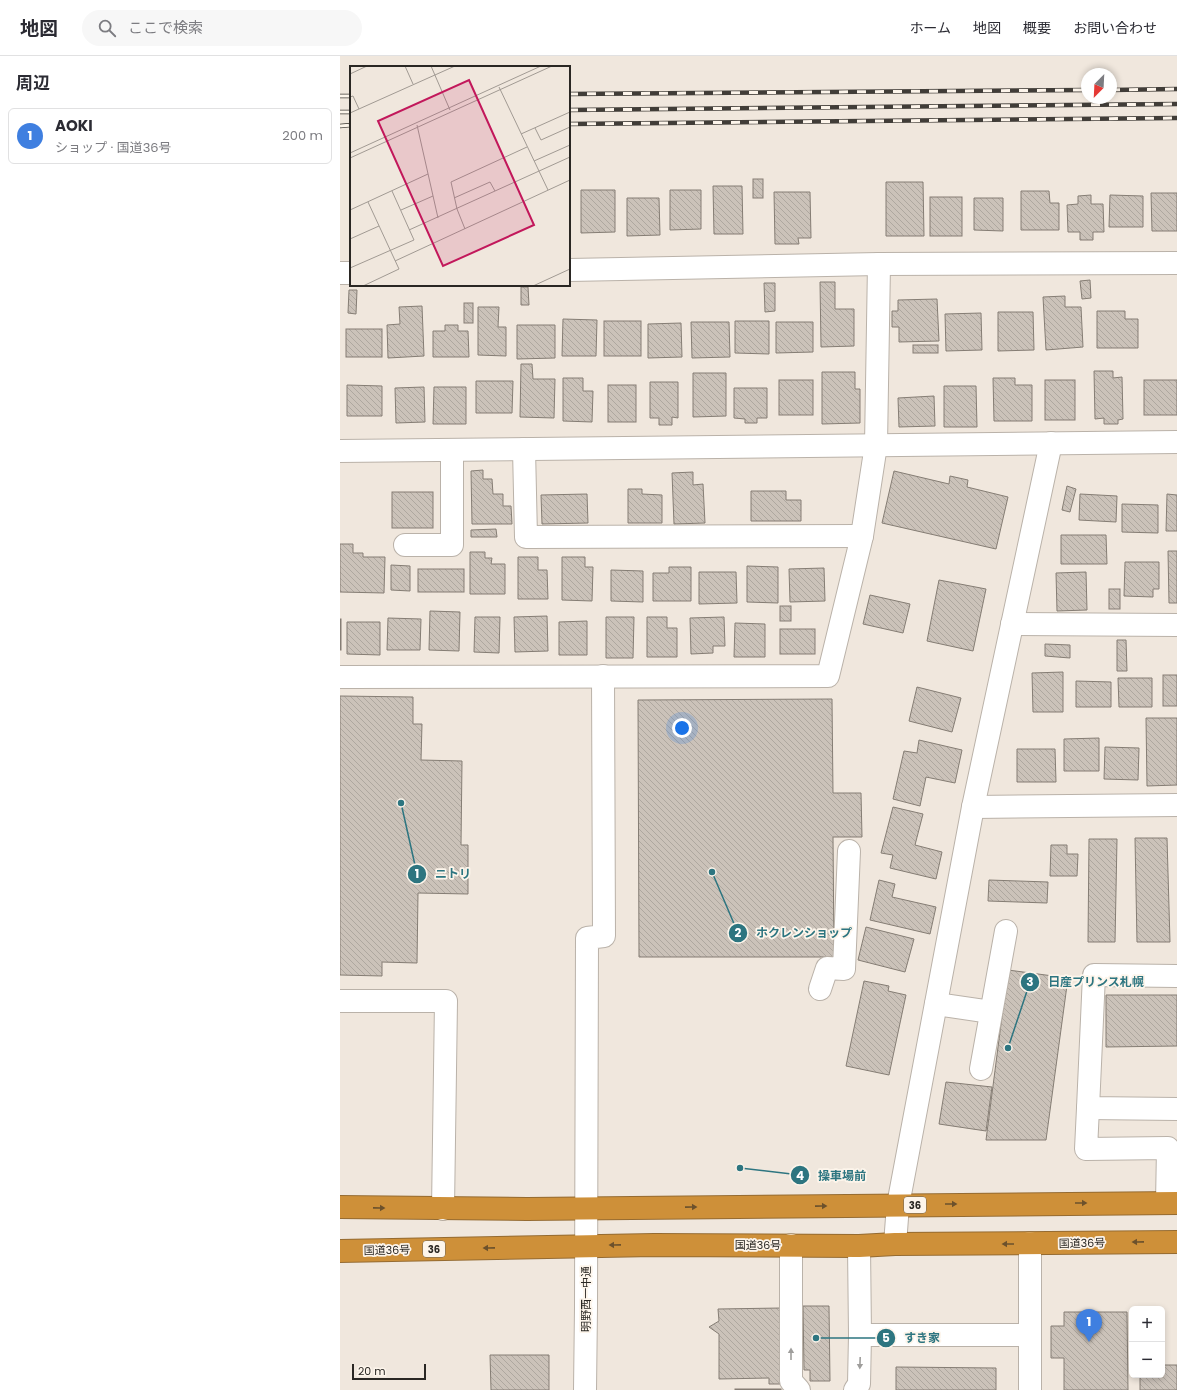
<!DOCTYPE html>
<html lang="ja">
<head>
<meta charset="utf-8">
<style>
  body { margin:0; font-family:Poppins,"Noto Sans JP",sans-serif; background:#f7f7f7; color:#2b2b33 }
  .controls { position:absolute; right:12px; bottom:12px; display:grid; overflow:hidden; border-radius:6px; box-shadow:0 2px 6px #0003 }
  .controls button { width:36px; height:36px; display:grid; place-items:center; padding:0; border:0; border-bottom:1px solid #e1e1e2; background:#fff; color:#2b2b33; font:20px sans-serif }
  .compass { position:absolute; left:741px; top:12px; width:36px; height:36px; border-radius:50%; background:#fff; box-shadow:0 2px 6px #0003; rotate:204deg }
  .scale { position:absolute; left:12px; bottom:10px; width:74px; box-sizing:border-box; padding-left:4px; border:2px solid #2a2723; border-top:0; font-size:11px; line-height:14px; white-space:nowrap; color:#2a2723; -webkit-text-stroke:3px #fdf5eb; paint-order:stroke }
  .you { position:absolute; left:342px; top:672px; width:14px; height:14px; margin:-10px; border:3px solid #fff; border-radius:50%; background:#1a73e8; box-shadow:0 0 0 6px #1a73e833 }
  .badge { display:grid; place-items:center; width:26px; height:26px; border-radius:50%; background:#0b8043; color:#fff; font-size:13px; font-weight:700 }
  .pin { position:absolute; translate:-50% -33px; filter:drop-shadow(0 1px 2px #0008) }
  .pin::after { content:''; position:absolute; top:21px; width:14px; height:12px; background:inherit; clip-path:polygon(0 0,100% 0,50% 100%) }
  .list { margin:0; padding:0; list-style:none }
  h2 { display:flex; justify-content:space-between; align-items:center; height:52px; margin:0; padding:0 16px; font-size:17px }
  h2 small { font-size:13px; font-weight:400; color:#7c7c81 }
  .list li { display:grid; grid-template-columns:26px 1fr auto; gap:12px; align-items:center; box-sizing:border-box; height:56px; margin:0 8px 8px; padding:0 8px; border:1px solid #e1e1e2; border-radius:6px }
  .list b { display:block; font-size:15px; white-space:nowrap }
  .list p { margin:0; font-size:13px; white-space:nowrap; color:#7c7c81 }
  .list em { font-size:13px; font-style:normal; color:#7c7c81 }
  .icon { flex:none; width:22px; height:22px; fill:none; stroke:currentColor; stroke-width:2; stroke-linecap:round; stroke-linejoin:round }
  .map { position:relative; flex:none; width:837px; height:1334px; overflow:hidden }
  header { display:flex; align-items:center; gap:24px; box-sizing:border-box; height:56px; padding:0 20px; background:#fff; border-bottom:1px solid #e1e1e2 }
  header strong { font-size:19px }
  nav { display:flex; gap:22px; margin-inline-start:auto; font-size:14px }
  .search { width:280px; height:36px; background:#f7f7f7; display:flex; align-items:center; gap:10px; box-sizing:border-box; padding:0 14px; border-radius:22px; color:#7c7c81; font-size:15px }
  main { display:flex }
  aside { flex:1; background:#fff }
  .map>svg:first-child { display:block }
  .building { fill:url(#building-back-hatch); stroke:#857d74 }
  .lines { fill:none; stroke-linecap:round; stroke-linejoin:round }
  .minor-casing { stroke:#bab2a9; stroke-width:24 }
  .highway-casing { stroke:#956b31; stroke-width:24 }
  .minor { stroke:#fff; stroke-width:22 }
  .highway { stroke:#ce9039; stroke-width:22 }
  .rail-casing { stroke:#413d38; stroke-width:4.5 }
  .rail { stroke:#fdf5eb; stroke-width:3; stroke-dasharray:9; stroke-linecap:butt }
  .oneway { fill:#6c512c }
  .oneway2 { fill:#9f9e9c }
  .labels { text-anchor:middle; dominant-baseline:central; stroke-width:3.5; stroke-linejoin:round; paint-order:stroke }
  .shield { fill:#fdf5eb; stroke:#69655f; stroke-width:1 }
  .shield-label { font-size:10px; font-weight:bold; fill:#2a2723 }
  .street-label { font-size:11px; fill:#2a2723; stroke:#fdf5eb }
  .inset-road { fill:none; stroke:#a19a93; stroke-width:1 }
  .view { fill:#c2185b; fill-opacity:0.15; stroke:#c2185b; stroke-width:2 }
  .inset-edge { fill:none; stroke:#2a2723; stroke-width:2 }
  .leader { fill:none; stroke:#2d7580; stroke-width:1.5 }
  .callout-dot { fill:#2d7580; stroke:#fdf5eb; stroke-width:1.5 }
  .mark-label { font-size:12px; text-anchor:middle; font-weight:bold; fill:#fff }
  .callout-label { font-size:12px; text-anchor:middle; font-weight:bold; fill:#2d7580; stroke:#fdf5eb; stroke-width:3.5; stroke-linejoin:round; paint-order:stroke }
</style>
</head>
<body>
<header>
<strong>地図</strong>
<div class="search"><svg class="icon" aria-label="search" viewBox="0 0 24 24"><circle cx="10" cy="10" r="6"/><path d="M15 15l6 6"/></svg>ここで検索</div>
<nav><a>ホーム</a><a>地図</a><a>概要</a><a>お問い合わせ</a></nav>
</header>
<main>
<aside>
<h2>周辺<small></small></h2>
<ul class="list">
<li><span class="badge" style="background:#3f7fe0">1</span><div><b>AOKI</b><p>ショップ · 国道36号</p></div><em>200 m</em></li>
</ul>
</aside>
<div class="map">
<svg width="837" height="1334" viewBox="0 0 837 1334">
  <defs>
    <pattern id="building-back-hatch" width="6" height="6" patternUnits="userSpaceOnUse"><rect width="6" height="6" fill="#cbc2b9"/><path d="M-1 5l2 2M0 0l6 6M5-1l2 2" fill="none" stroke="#aea79f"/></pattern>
  </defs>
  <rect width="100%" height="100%" fill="#f0e7dd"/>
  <g class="building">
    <rect x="413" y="123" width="10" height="19"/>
    <path d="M546 126H583L584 180H546Z"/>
    <path d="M373 130H402L403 178H374Z"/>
    <path d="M241 134H275V176L241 177Z"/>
    <path d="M330 134H361V173L330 174Z"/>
    <path d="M681 135H709L710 147H719V174H681Z"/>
    <path d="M434 136H470L471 182H458L459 188H435Z"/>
    <path d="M811 137H837V175H812Z"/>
    <path d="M751 139V148H763L764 176H753V184H740V176H728L727 149 738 148V140Z"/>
    <path d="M770 139 803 140V171H769Z"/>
    <rect x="590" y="141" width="32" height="39"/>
    <path d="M287 142H319L320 179 287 180Z"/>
    <path d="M634 142H663V175L634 174Z"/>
    <path d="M750 224 751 242 742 243 740 225Z"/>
    <path d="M480 226H495V253H514V290L481 291Z"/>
    <path d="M424 227H435V255L425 256Z"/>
    <path d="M181 231H188L189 249H181Z"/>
    <path d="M9 234H17L16 258 8 257Z"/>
    <path d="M725 240V251H741L743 291 706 294 703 241Z"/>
    <path d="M597 243 599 285 559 286V271H552V255H558V244Z"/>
    <rect x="124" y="247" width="9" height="20"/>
    <path d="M82 250 84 300 48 302 47 269 60 268 59 251Z"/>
    <path d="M138 251H159L158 271H166V300L138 299Z"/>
    <path d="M757 255H785V263H798V292H757Z"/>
    <path d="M658 256H693L694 294 658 295Z"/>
    <path d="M641 257 642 294 606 295 605 258Z"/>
    <path d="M223 263 257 264 256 300H222Z"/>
    <rect x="264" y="265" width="37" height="35"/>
    <path d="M395 265H429V298L395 297Z"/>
    <path d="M351 266H389L390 301 352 302Z"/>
    <path d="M436 266H473V296L436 297Z"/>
    <path d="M341 267 342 301 308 302V268Z"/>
    <path d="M105 269H118V275H128L129 301H93V275H105Z"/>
    <path d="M177 269H215V302L177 303Z"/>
    <rect x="6" y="273" width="36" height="28"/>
    <rect x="573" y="289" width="25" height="8"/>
    <path d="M181 308H192L193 323H215L214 362 180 361Z"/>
    <path d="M754 315H773V322L782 321 783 363 778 364V368H764V362L755 363Z"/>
    <path d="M482 316H515V333H520V367L482 368Z"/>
    <path d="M353 317H386V360L353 361Z"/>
    <path d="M223 322H243V335H253L252 366 223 365Z"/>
    <path d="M653 322H675V329H692V365H654Z"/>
    <rect x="439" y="324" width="34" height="35"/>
    <rect x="705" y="324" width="30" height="40"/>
    <rect x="804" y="324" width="33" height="35"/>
    <path d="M136 325H173L172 357H136Z"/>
    <path d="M310 326H338V362L332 361V369H319V362H310Z"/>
    <path d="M7 329 42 330V360H7Z"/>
    <rect x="268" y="329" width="28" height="37"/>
    <path d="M604 330H636L637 371H604Z"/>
    <path d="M84 331 85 366 56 367 55 332Z"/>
    <path d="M94 331H126V368H93Z"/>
    <path d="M394 332H427V362H417V367H405V363L394 362Z"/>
    <path d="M594 340 595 370 559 371 558 342Z"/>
    <path d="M143 414V423H152L153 438H163V450H171L172 468H132L131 415Z"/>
    <path d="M554 415 609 428 610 420 628 424 627 431 668 441 656 493 542 467Z"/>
    <path d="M353 416V429L363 428 365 467 334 468 332 417Z"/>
    <path d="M727 430 736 433 730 456 722 454Z"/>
    <path d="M288 433H302V438L322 439V467H288Z"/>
    <path d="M411 435H446V444H461V465H411Z"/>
    <rect x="52" y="436" width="41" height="36"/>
    <path d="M247 438 248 467 202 468 201 439Z"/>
    <path d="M740 438 777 440 776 466 739 464Z"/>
    <path d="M827 438 837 439V475H826Z"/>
    <path d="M782 448 818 449V477L782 476Z"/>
    <path d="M156 473 157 481H131V474Z"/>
    <path d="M721 479H766L767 508H721Z"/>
    <path d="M0 488H13V497H23V501H45L44 537 0 536Z"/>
    <path d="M828 495H837V547H829Z"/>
    <path d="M130 496H145V502H152L151 508H165V538H130Z"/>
    <path d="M178 501H198V514H207L208 543H178Z"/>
    <path d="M222 501H245V511H253L252 545 222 544Z"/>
    <path d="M785 506H819V533H813V541L784 540Z"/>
    <path d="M51 509 70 510V535L51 534Z"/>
    <path d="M407 510 438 511V547L407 546Z"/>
    <path d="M329 511H351V545H313V517H329Z"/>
    <path d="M484 512 485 545 450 546 449 513Z"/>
    <rect x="78" y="513" width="46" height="23"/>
    <path d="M271 514 303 515V546L271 545Z"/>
    <path d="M359 516H396L397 547 359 548Z"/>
    <path d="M746 516 747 554 717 555 716 517Z"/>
    <path d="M599 524 646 533 633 595 587 585Z"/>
    <rect x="769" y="533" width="11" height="20"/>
    <path d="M530 539 570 548 563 577 523 568Z"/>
    <rect x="440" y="550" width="11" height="15"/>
    <path d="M90 555 120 556 119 595 89 594Z"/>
    <path d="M207 560 208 595 175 596 174 561Z"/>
    <path d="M135 561H160L159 597 134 596Z"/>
    <path d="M266 561H294L293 602H266Z"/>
    <path d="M307 561H327V572H337V601H307Z"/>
    <path d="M384 561 385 590H373V597L351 598 350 562Z"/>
    <path d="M48 562 81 563 80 594H47Z"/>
    <rect x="0" y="563" width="1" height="31"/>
    <path d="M247 565V599H219V566Z"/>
    <path d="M7 566H40V599L7 598Z"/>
    <path d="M395 567 425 568V601H394Z"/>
    <rect x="440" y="573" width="35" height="25"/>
    <path d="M777 584H786L787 615H777Z"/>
    <path d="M705 588 730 589V602L705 600Z"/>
    <path d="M723 616V656H693L692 617Z"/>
    <rect x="823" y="619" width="14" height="31"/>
    <path d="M778 622H812V651H779Z"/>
    <path d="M736 625 771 626V651H736Z"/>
    <path d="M577 631 621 642 612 676 569 665Z"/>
    <path d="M0 640 73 641V668H82L81 704 122 705 121 789H128V838L78 837 77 907 42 906V920L0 919Z"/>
    <path d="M492 643 493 737H521L522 781H493L494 901H299L298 644Z"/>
    <path d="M806 662H837V729L807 730Z"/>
    <path d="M759 682V715H724V683Z"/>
    <path d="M579 684 622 694 615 727 586 721 580 750 553 743 564 695 577 697Z"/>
    <path d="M765 691 799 692 798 724 764 723Z"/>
    <path d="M677 693H715L716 726H677Z"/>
    <path d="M553 751 583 758 575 789 602 796 596 823 550 812 553 799 541 797Z"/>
    <path d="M795 782H827L830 886H797Z"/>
    <path d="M749 783H777L775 886H748Z"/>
    <path d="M711 789H727V798H738L737 820H710Z"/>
    <path d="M539 824 555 828 552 841 596 851 590 878 530 864Z"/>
    <path d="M649 824 708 826 707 847 648 845Z"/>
    <path d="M526 871 574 883 565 916 518 904Z"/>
    <path d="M668 914 728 922 706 1084H646Z"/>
    <path d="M524 925 549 930 548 935 566 939 549 1019 506 1010Z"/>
    <path d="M766 939H837V990L766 991Z"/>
    <path d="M606 1026 652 1031 646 1075 599 1068Z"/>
    <path d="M463 1250H489L490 1325H470V1314H464Z"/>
    <path d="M441 1252 442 1328H429V1322L379 1323V1278L369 1271 379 1265 378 1253Z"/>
    <path d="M724 1256H787L788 1334H724V1302H711V1270H724Z"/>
    <path d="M150 1299H209V1334H151Z"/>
    <path d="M822 1309H837V1334H800V1319H822Z"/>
    <path d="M556 1311 656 1312V1334H556Z"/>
    <rect x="395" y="1333" width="46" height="1"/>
  </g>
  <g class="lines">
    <g class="minor-casing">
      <g id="minor">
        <path d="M229 214 539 208 837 207"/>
        <path d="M0 217H11"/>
        <path d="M184 393 186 481 522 480"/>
        <path d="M0 395 837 386"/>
        <path d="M65 489H112V394"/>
        <path d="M672 568 837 569"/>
        <path d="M0 621 488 620 522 480 536 389 539 208"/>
        <path d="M633 751 837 749"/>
        <path d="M837 920 754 919 748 1052 837 1053"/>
        <path d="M480 933 487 912 504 913 509 795"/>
        <path d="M0 945H106L103 1153"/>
        <path d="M596 948 651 956"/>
        <path d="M641 1013 666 875"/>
        <path d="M748 1052 746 1093 828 1092 827 1147"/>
        <path d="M690 1187V1334"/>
        <path d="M555 1188 558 1149 633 751 711 387"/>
        <path d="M451 1189V1325L459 1334"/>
        <path d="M519 1190 520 1279H690"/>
        <path d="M245 1334 246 1252 247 882 264 880 263 620"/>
        <path d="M515 1334 519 1328 520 1279"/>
      </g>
    </g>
    <g class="highway-casing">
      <g id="highway">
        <path d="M0 1151 187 1153 837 1147"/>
        <path d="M0 1195 314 1189 519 1190 555 1188 837 1186"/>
      </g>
    </g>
    <use href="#minor" class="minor"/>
    <use href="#highway" class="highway"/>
    <g class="rail-casing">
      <g id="rail">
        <path d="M771 34 837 33"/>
        <path d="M229 38 747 34"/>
        <path d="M0 40H11"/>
        <path d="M229 54 837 48"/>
        <path d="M0 56H11"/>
        <path d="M229 68 837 62"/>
        <path d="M0 70 11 69"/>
      </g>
    </g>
    <use href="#rail" class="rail"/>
  </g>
  <defs><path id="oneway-solid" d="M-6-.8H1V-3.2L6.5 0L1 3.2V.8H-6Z"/></defs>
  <g class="oneway">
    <use href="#oneway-solid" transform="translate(741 1147)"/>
    <use href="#oneway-solid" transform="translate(611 1148)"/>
    <use href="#oneway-solid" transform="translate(481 1150) rotate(-1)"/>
    <use href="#oneway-solid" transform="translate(351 1151) rotate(-1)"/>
    <use href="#oneway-solid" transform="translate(39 1152) rotate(1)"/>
    <use href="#oneway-solid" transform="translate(798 1186) rotate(179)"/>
    <use href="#oneway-solid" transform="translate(668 1188) rotate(180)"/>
    <use href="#oneway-solid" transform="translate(275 1189) rotate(179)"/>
    <use href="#oneway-solid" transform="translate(149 1192) rotate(179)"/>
  </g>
  <g class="oneway2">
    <use href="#oneway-solid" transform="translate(451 1298) rotate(-90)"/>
    <use href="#oneway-solid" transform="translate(520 1307) rotate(92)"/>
  </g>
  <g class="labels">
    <g class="shield">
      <rect x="564" y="1141" width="22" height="16" rx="3"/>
      <rect x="83" y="1185" width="22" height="16" rx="3"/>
    </g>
    <g class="shield-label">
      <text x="575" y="1149">36</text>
      <text x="94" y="1193">36</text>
    </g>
    <g class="street-label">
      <text transform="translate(742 1187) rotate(-1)">国道36号</text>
      <text x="418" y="1189">国道36号</text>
      <text transform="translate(47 1194) rotate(-1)">国道36号</text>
      <text transform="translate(246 1243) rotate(-90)">明野西一中通</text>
    </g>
  </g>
  <g transform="translate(10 10)">
    <rect width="220" height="220" fill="#f0e7dd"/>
    <path class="inset-road" d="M55 0 63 18M81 0 100 44M0 8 17 0M149 21 198 124M0 31 3 30 9 43M0 47 105 0M67 59 88 152M185 62 191 74 220 61M171 68 220 46M0 87 191 0M0 92 202 0M184 95 220 79M104 132 140 116 145 125M0 144 78 108M51 144 83 130M115 163 107 143 101 116 177 81M59 164 220 91M0 173 29 160M45 195 220 114M0 202 64 174 42 125M13 220 49 203 18 136M183 220 220 203"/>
    <path class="view" d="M119 14 184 159 93 200 28 55Z"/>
    <rect width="220" height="220" class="inset-edge"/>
  </g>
  <path class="leader" d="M61 747L77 818M372 816L398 877M668 992L690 926M400 1112L460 1119M476 1282L546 1282"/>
  <g class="callout-dot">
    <circle cx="61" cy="747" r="4"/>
    <circle cx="372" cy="816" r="4"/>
    <circle cx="668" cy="992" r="4"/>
    <circle cx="400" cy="1112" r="4"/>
    <circle cx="476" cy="1282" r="4"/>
    <circle cx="77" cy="818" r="10"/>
    <circle cx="398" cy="877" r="10"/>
    <circle cx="690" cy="926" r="10"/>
    <circle cx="460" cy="1119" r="10"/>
    <circle cx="546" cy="1282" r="10"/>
  </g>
  <g class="mark-label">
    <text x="77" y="822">1</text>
    <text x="398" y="881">2</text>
    <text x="690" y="930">3</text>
    <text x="460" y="1124">4</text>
    <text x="546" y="1286">5</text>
  </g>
  <g class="callout-label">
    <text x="113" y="822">ニトリ</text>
    <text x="464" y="881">ホクレンショップ</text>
    <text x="756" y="930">日産プリンス札幌</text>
    <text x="502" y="1124">操車場前</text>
    <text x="582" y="1286">すき家</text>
  </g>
</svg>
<div class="controls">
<button>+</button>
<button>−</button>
</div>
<svg class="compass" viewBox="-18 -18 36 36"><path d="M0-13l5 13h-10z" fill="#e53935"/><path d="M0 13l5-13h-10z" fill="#7c7c81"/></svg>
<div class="scale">20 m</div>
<div class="you"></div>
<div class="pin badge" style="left:749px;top:1286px;background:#3f7fe0">1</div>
</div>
</main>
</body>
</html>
